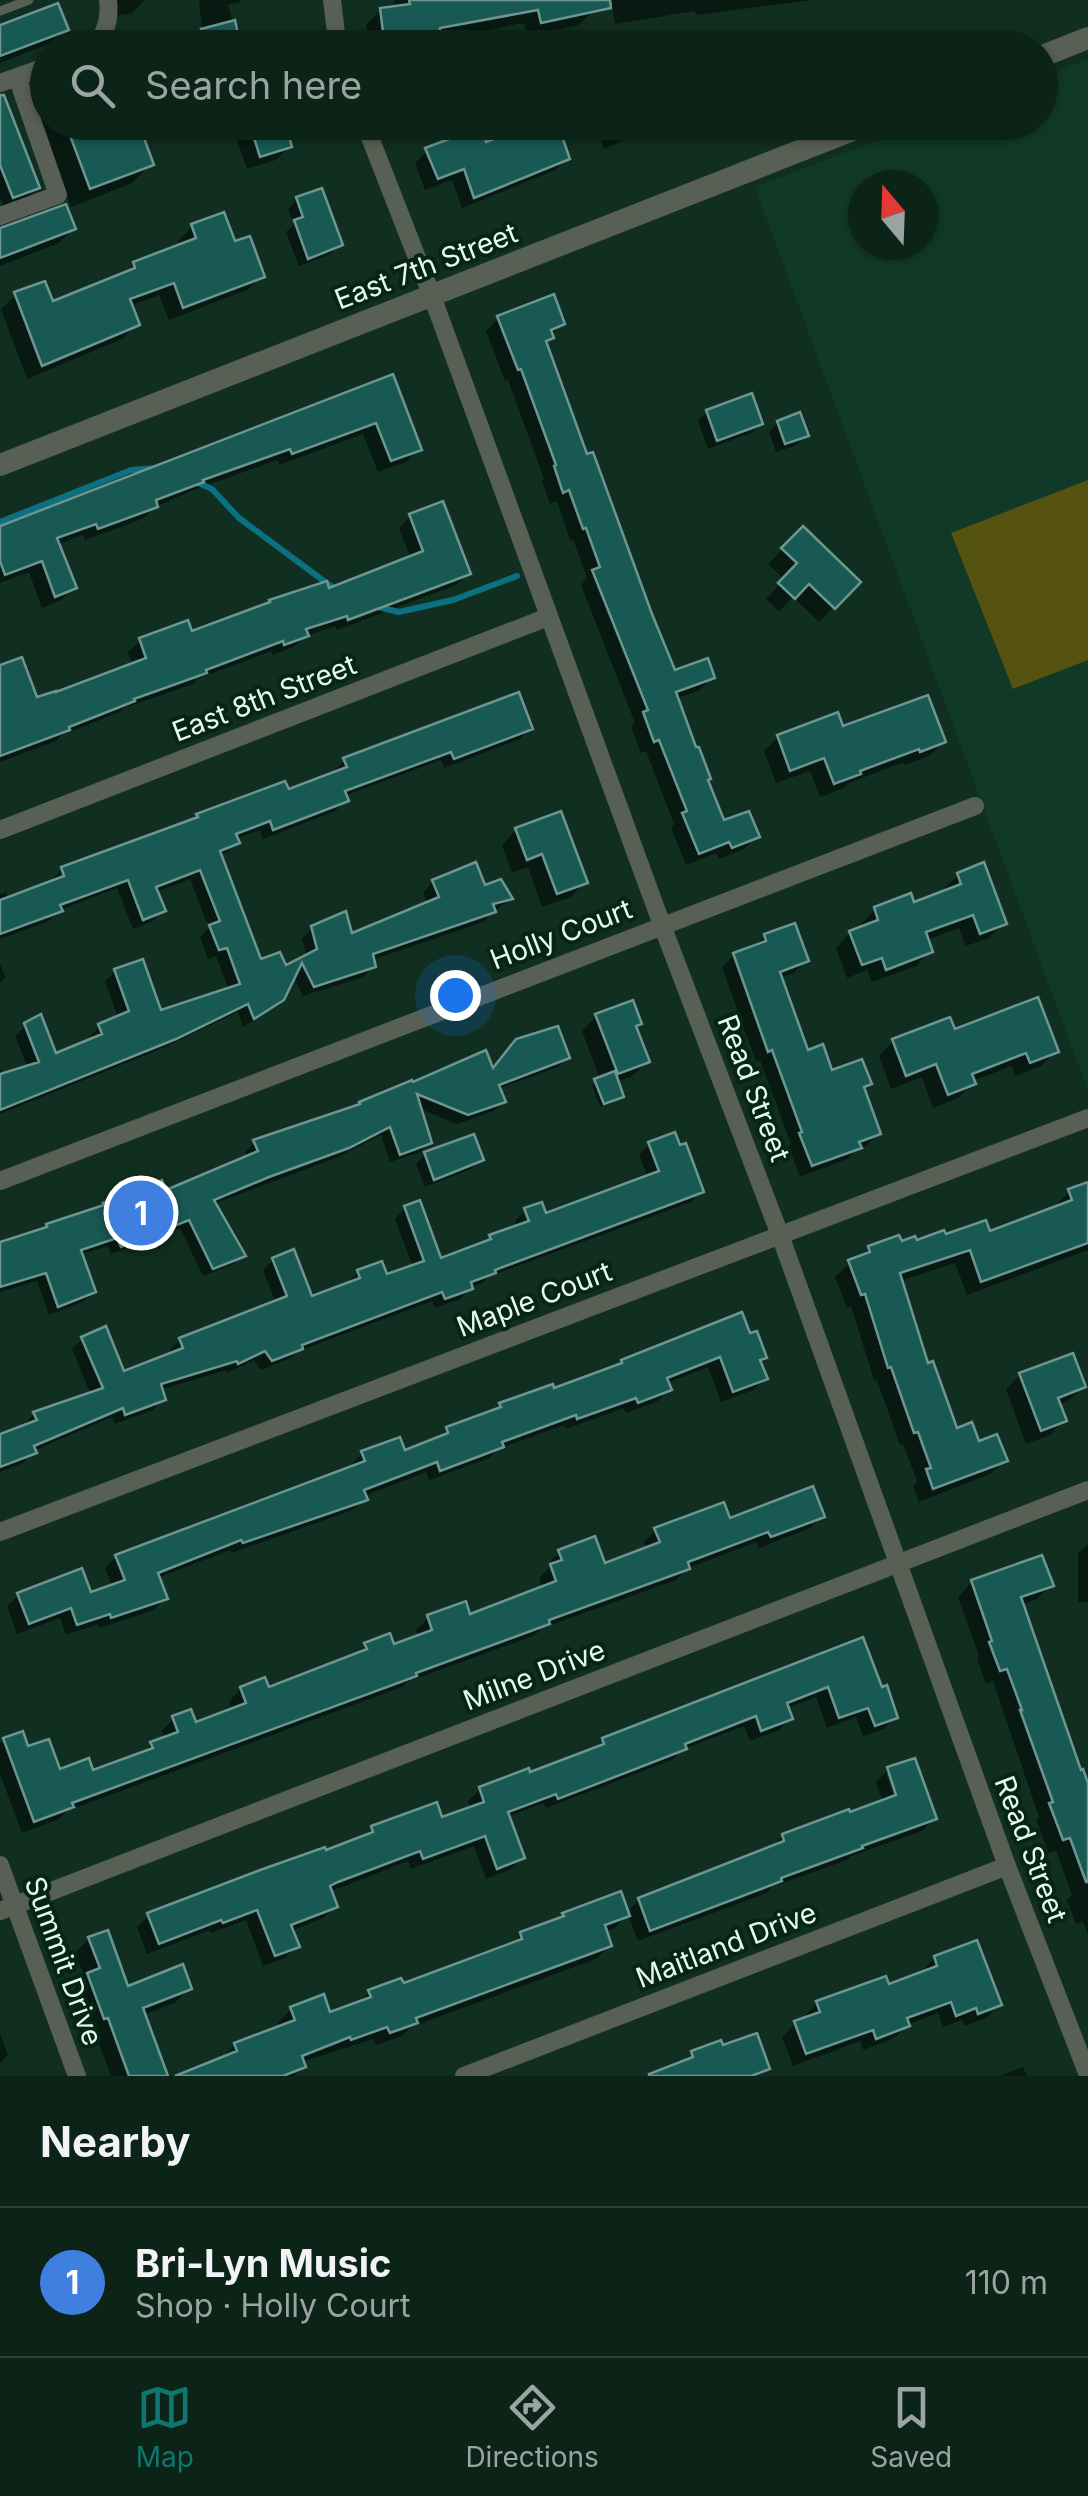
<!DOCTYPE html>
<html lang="en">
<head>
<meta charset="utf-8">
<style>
  body { margin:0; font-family:Inter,sans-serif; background:#1a2f25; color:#f1f3f6 }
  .compass { position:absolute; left:848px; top:170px; width:90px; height:90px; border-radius:50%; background:#0c2318; box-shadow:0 2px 8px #0004; rotate:341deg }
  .you { position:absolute; left:455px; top:995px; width:35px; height:35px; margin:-25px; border:8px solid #fff; border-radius:50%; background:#1a73e8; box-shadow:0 0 0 15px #1a73e833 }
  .badge { display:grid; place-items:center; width:65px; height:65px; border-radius:50%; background:#0f766e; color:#fff; font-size:32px; font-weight:700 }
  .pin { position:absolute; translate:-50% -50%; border:5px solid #fff; box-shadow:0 2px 10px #0006 }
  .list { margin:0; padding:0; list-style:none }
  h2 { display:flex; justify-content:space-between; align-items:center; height:130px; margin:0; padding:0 40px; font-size:42px }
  h2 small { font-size:32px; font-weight:400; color:#9aa4a2 }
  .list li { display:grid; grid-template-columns:65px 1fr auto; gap:30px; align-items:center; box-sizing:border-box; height:150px; padding:0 40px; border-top:2px solid #2c4037 }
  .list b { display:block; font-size:38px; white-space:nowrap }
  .list p { margin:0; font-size:32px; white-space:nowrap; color:#9aa4a2 }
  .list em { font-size:32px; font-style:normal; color:#9aa4a2 }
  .icon { flex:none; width:55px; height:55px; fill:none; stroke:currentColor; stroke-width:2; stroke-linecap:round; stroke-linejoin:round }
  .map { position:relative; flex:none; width:1088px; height:2076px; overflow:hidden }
  .search { position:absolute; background:#0c2318; box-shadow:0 2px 8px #0004; left:30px; right:30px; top:30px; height:110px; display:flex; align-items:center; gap:25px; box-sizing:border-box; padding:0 35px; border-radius:55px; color:#9aa4a2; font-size:38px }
  .sheet { height:280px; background:#0c2318 }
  nav { display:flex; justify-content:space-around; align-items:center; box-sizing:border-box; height:140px; border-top:2px solid #2c4037; background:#0c2318; font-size:28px; color:#9aa4a2 }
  nav a { display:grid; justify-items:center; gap:5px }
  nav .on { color:#0f766e }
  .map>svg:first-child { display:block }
  .built { fill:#113927; fill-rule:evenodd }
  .green { fill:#565311 }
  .shadow { fill:#0007; fill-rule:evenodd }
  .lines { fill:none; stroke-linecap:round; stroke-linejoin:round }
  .stream { stroke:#0b7082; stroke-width:6 }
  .building { fill:#185954; stroke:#6d9692; stroke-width:2.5 }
  .service { stroke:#585f54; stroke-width:9 }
  .minor { stroke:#585f54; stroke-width:18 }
  .tertiary { stroke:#585f54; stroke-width:22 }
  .labels { text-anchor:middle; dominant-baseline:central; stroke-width:8; stroke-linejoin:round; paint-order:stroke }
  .street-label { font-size:28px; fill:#e7f9ef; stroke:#062517 }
</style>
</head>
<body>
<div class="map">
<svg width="1088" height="2076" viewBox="0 0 1088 2076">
  <rect width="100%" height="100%" fill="#102f20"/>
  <path class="built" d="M1088 59V1091L755 187 923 123 1040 122 1041 77ZM863 185H923V245H863Z"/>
  <path class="green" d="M1088 480V660L1013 689 951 533Z"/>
  <g class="shadow">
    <path d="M103 0H144V1L131 14 108 16Z"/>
    <path d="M199 0H241L238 3 228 4 239 48H190L189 44 202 31Z"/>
    <path d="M394 0H591L594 10 579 25 527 36 524 23 429 41 423 46 369 48 366 24 381 10 395 8Z"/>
    <path d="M611 0H813L696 15 695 11 615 24Z"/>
    <path d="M0 27 66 29 51 43 0 63Z"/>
    <path d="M48 94V122H135L151 164 132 183 71 207 33 109Z"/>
    <path d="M0 114 37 188 28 197 3 206 0 197Z"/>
    <path d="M231 122H282L290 146 276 160 247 169Z"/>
    <path d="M560 122H666L604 149 596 125 565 136Z"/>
    <path d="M484 145 568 158 555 170 462 208 452 180 425 190 415 163 427 151Z"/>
    <path d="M297 199 340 245 331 254 299 266 286 232 294 224 288 209Z"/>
    <path d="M193 226 233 244 262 276 247 290 169 320 159 295 130 306 137 324 122 339 27 379 1 309 16 295 51 304 122 276 134 264 180 247 178 241Z"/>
    <path d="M73 229 59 243 0 266V230Z"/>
    <path d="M499 318 562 324 545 343 586 457 674 674 712 677 700 690 676 699 723 823 757 836 744 849 719 859 716 853 686 865 671 828 674 824 646 751 641 753 631 727 635 723 581 585 587 578 573 539 570 540 557 501 550 504 542 481 544 479 508 380 505 381 486 331Z"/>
    <path d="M392 377 419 449 406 462 378 472 363 434 279 465 277 460 191 491 155 507 142 519 85 540 83 535 57 545 74 588 61 600 42 608 29 572 0 583V529Z"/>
    <path d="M707 412 761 424 751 433 708 449 698 421Z"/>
    <path d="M778 423 806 435 797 445 776 452 769 432Z"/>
    <path d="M410 517 468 574 456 585 337 630 335 626 306 636 294 647 272 655 271 651 197 679 193 684 124 708 120 712 62 735 56 741 0 762V668L36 701 133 665 128 652 140 640 191 635 327 591 411 559 399 528Z"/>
    <path d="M803 529 857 582 819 622 793 597 779 611 766 599 784 579 768 564Z"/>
    <path d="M530 729 520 739 444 768 441 760 344 796 346 801 335 811 263 839 260 830 235 839 237 843 226 853 219 856 259 963 285 968 307 957 302 939 312 928 351 936 428 905 423 893 433 882 483 888 510 898 483 922 372 960 373 966 363 977 303 996 293 975 282 999 270 1010 243 1027 238 1012 163 1048 0 1114V1067L3 1075 28 1068 15 1036 26 1025 55 1056 91 1041 89 1037 100 1026 118 1018 105 981 115 971 160 1013 229 990 216 956 208 959 200 937 209 928 190 879 156 892 163 910 153 921 133 929 117 888 60 910 49 921 0 939V894L6 892 9 900 53 883 52 880 62 869 191 823 198 816 287 792 336 774 335 770 345 760Z"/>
    <path d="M842 729 943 742 929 756 905 765 904 762 849 783 844 788 820 797 810 771 776 783 764 751 779 737Z"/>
    <path d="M516 830 585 882 571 897 542 907 528 867 512 873 502 845Z"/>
    <path d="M958 875 1004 923 989 938 966 946 959 928 926 940 930 951 916 966 872 982 867 970 847 978 836 948 850 933 862 929 861 924 875 910 913 905 945 893 944 889Z"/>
    <path d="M765 936 806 961 794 973 779 978 807 1053 831 1073 869 1084 862 1091 878 1134 866 1146 857 1149 847 1159 800 1177 789 1147 791 1144 760 1060 756 1062 722 967 734 955 754 948Z"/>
    <path d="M0 963 5 978 0 983Z"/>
    <path d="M596 1016 639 1023 634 1028 647 1062 632 1076 616 1082 621 1096 617 1100 600 1107 592 1085 600 1079 582 1031Z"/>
    <path d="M954 1032 1056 1051 1041 1066 1015 1076 1012 1066 972 1081 973 1083 958 1098 933 1108 922 1077 891 1089 879 1056 893 1041Z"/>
    <path d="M567 1058 558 1067 498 1089 503 1102 494 1111 457 1124 418 1108 429 1142 420 1152 390 1162 381 1135 338 1157 214 1204 243 1255 234 1264 203 1276 180 1228 111 1254 108 1246 80 1255 93 1292 84 1301 49 1315 37 1281 0 1292V1244L43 1231 48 1226 164 1193 248 1158 245 1152 254 1143 491 1071Z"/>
    <path d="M650 1144 701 1191 691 1202 488 1277 483 1283 472 1287 460 1299 435 1308 432 1301 296 1352 290 1358 261 1370 254 1360 227 1373 226 1370 160 1390 163 1399 153 1410 115 1424 112 1417 33 1451 23 1463 0 1472V1437L25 1427 24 1424 34 1414 91 1395 72 1349 82 1339 123 1374 172 1355 170 1350 180 1340 276 1303 263 1270 273 1260 311 1299 349 1285 348 1282 358 1272 385 1278 413 1267 395 1219 405 1208 440 1261 484 1244 491 1238 518 1228 515 1221 523 1213 531 1234 529 1213H524L526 1211 544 1217 648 1178 639 1155Z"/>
    <path d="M425 1154 481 1160 471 1169 425 1187 416 1164Z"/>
    <path d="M1088 1184V1250L967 1295 955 1263 900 1281 927 1366 955 1431 1005 1460 990 1474 919 1502 913 1486 917 1481 903 1444 900 1445 877 1380H874L851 1306 847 1308 835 1277 850 1263 859 1259 870 1248 944 1237 988 1234 1057 1208 1056 1205 1070 1191Z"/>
    <path d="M749 1336 764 1357 759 1362 765 1379 753 1390 721 1402 708 1367 667 1383 669 1389 658 1401 626 1413 624 1408 566 1429 564 1425 498 1449 489 1458 429 1480 426 1472 364 1496 365 1499 353 1510 231 1553 230 1550 157 1578 165 1599 154 1610 100 1628 98 1624 66 1635 60 1618 17 1634 7 1606 19 1595 90 1596 112 1587 105 1568 116 1557 352 1468 351 1465 362 1453H403L437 1440 447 1429 494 1412 501 1405 553 1391 616 1368 622 1362Z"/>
    <path d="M1020 1375 1083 1387 1068 1401 1058 1405 1064 1420 1050 1435 1026 1444 1006 1389Z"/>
    <path d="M822 1516 810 1528 759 1548 756 1542 688 1568 676 1580 542 1628 535 1635 407 1682 402 1687 67 1811 59 1819 22 1833 0 1774V1744L4 1740 27 1750 58 1772 92 1774 140 1756 152 1744 165 1739 162 1730 174 1718 194 1725 232 1710 229 1701 241 1689 268 1690 353 1657 366 1645 393 1647 419 1637 416 1630 428 1618 469 1617 543 1589 539 1578 549 1568 548 1564 560 1552 603 1566 647 1550 644 1542 656 1530 728 1521Z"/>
    <path d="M1088 1544V1602H1078V1553Z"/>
    <path d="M972 1582 1051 1585 1037 1599 1021 1605 1088 1792V1934L1083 1922 1076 1924 1067 1900 1072 1895 1056 1850 1049 1853 1036 1820 1039 1817 993 1681 986 1684 977 1658 979 1656 958 1597Z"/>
    <path d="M862 1640 880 1691 895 1717 884 1729 863 1736 856 1717 827 1728 816 1697 786 1708 790 1719 779 1730 750 1741 744 1726 683 1749 672 1760 546 1808 544 1803 507 1817 522 1858 511 1869 486 1879 474 1846 411 1869 408 1861 329 1892 335 1907 323 1918 291 1931 297 1947 285 1958 263 1966 246 1920 211 1933 210 1930 147 1954 137 1927 149 1916 361 1840 372 1828 441 1820 472 1809 468 1801 480 1789 529 1775 594 1750 604 1740Z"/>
    <path d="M888 1770 934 1819 922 1831 851 1856 847 1860 772 1887 767 1893 638 1941 628 1915 613 1929 605 1932 610 1946 596 1959 411 2027 402 2036 376 2045 373 2039 302 2062 303 2067 294 2076H177L221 2059 235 2045 279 2028 277 2023 291 2009 329 2015 358 2004 370 1992 402 1987 510 1946 521 1935 557 1921 564 1915 626 1913 639 1900 769 1849 783 1836 883 1802 876 1782ZM886 1773H892L903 1806 898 1807Z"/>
    <path d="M89 1939 127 1989 189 1988 176 2002 143 2015 166 2076H111L94 2030 90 2031 74 1989 85 1978 75 1953Z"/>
    <path d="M935 1958 999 2005 986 2018 965 2026 962 2020 943 2027 938 2013 909 2024 894 2038 863 2050 860 2041 793 2066 782 2037 795 2024 805 2020 804 2017 817 2003 887 1987 923 1974 922 1971Z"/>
    <path d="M0 2034 8 2055 0 2063Z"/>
    <path d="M1023 2067 1027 2076H999Z"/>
  </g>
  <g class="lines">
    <g class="stream">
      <path d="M196 482 212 489 239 518 336 590"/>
      <path d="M0 522 131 470 157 468"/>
      <path d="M374 606 399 612 453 600 517 576"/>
    </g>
  </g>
  <g class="building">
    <path d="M409 0H610L611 8 541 23 538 10 440 28V33L384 40 380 8 410 4Z"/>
    <path d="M58 3 69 30 0 56V25Z"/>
    <path d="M235 20 241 48H206L201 29Z"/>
    <path d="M0 95H4L40 188 13 198 0 165Z"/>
    <path d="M65 122H138L154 165 90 189Z"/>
    <path d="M249 122H285L292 147 260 157Z"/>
    <path d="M537 122H557L570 159 474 198 464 169 438 179 425 148 481 127 486 142Z"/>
    <path d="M322 188 343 245 308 259 294 220 303 217 296 197Z"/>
    <path d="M66 204 76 229 0 258V228Z"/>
    <path d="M224 212 235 241 250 236 265 277 183 308 174 283 130 299 140 325 42 366 14 292 45 281 53 301 135 268 133 262 196 238 191 224Z"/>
    <path d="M554 294 565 324 551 330 554 338 546 341 587 454 593 452 652 614 675 670 708 658 715 678 676 692 696 747H699L711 779 708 780 724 820 749 811 760 837 732 848 729 842 699 854 682 813 687 811 659 740 654 742 643 712 648 710 592 570 600 567 586 528 583 529 569 490 563 493 554 466 556 465 521 369 518 370 497 316Z"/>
    <path d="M393 374 422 450 391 461 376 423 292 454 290 449 203 480 204 482 156 500 158 507 98 529 96 524 57 538 77 588 55 597 42 561 5 575 0 561V526Z"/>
    <path d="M752 393 763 424 717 441 706 410Z"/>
    <path d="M800 412 809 436 785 444 777 421Z"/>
    <path d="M443 501 471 574 348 620 347 616 306 629 309 636 284 645 283 641 206 670 207 673 134 699 135 701 69 727 70 730 0 756V665L22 657 37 697 56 691V692L146 658 139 638 188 620 192 631 270 602 269 600 327 581 329 588 423 551 409 514Z"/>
    <path d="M803 526 861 582 835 609 809 584 795 599 778 583 797 563 781 548Z"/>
    <path d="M519 692 533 729 454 759 451 752 345 791 349 801 273 830 270 821 236 834 240 843 220 851 261 959 280 952 286 965 317 949 311 926 346 911 352 933 439 897 432 880 476 862 485 885 501 879 513 899 493 904 496 912 373 954 376 967 314 987 302 963 284 1000 254 1019 248 1004 176 1039 0 1110V1074L39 1062 24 1023 41 1014 56 1053 102 1034 98 1024 129 1011 114 969 143 959 161 1010 240 984 227 948 219 950 209 925 220 921 200 870 156 887 166 911 143 920 128 880 60 905 63 911 0 934V900L64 876 61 867 198 817 196 814 285 781 289 789 347 767 343 758Z"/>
    <path d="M928 695 946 742 920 752 919 749 860 771 861 774 834 784 824 758 790 771 777 735 838 712 843 726Z"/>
    <path d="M561 811 588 883 557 894 542 854 527 860 515 828Z"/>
    <path d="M984 862 1007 924 980 934 973 915 926 932 933 952 886 970 882 958 862 965 849 931 878 920 874 907 911 893 914 902 961 884 957 873Z"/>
    <path d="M795 923 809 961 780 972 808 1050 823 1044 832 1070 862 1059 872 1084 864 1087 881 1134 859 1142 862 1148 812 1166 799 1133 802 1132 772 1050 768 1052 733 953 766 941 764 934Z"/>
    <path d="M1038 997 1059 1052 1030 1063 1026 1053 972 1074 976 1084 948 1095 936 1064 906 1076 892 1039 950 1017 955 1029Z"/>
    <path d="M633 1000 642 1024 636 1026 650 1062 618 1074 595 1014Z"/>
    <path d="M558 1026 570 1058 499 1085 506 1102 468 1115 417 1094 432 1143 400 1155 390 1127 349 1148 269 1177 214 1200 246 1256 213 1269 189 1220 121 1247 117 1238 81 1250 96 1292 58 1307 46 1273 0 1287V1242L47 1227 46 1224 104 1205 103 1203 162 1180 166 1190 258 1151 253 1140 360 1104 359 1102 412 1080 413 1082 486 1050 493 1068 516 1039Z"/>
    <path d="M615 1071 624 1097 604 1104 594 1079Z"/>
    <path d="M675 1132 680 1145 686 1143 704 1192 495 1270 496 1273 471 1282 473 1289 445 1299 442 1292 302 1345 303 1349 272 1361 265 1351 238 1364 237 1361 161 1384 166 1400 125 1415 123 1408 34 1446 37 1453 0 1467V1434L37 1420 33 1412 103 1388 81 1337 106 1326 124 1371 183 1348 179 1338 287 1296 272 1258 294 1249 312 1296 360 1278 357 1270 382 1261 387 1274 424 1261 404 1206 420 1200 441 1258 491 1239 489 1235 529 1221 524 1208 542 1202 546 1213 659 1171 648 1142Z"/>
    <path d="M474 1134 484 1160 434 1180 424 1152Z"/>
    <path d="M1088 1182V1243L981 1282 970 1250 900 1273 928 1363 933 1361 957 1428 972 1422 979 1441 997 1434 1008 1461 933 1489 926 1469 931 1468 918 1432 914 1433 891 1367 888 1368 865 1294 861 1295 848 1260 870 1252 868 1246 899 1235 902 1241 915 1236 917 1240 944 1230 946 1234 986 1220 990 1231 1072 1200 1068 1189Z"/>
    <path d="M742 1312 750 1333 757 1331 767 1358 760 1360 768 1379 733 1392 720 1357 667 1378 672 1390 638 1403 636 1398 577 1419 576 1415 502 1442 504 1447 440 1471 437 1462 364 1490 368 1500 243 1543 241 1540 158 1573 168 1599 111 1618 110 1614 77 1625 71 1608 29 1624 17 1593 82 1568 91 1592 125 1580 115 1555 365 1461 361 1451 400 1437 405 1450 448 1433 446 1427 501 1407 499 1403 553 1384 554 1388 622 1363 621 1360Z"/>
    <path d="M1073 1353 1086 1387 1058 1398 1067 1421 1041 1431 1019 1373Z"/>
    <path d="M813 1486 825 1517 771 1537 768 1532 688 1562 690 1569 549 1620 550 1624 416 1673 417 1676 72 1803 74 1807 34 1822 3 1738 23 1731 28 1746 49 1739 60 1769 89 1758 93 1770 153 1748 150 1742 178 1732 172 1716 191 1709 196 1722 246 1703 240 1687 265 1677 269 1687 367 1649 364 1643 390 1633 394 1644 432 1630 427 1615 466 1601 470 1614 556 1581 550 1564 562 1560 558 1550 595 1536 605 1563 660 1542 654 1528 724 1502 730 1518Z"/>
    <path d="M1042 1555 1054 1586 1021 1597 1081 1770 1083 1769 1088 1783V1882H1086L1070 1838 1063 1840 1049 1803 1053 1802 1020 1710H1022L1007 1669 1000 1671 989 1642 992 1641 971 1580Z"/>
    <path d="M863 1637 882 1687 887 1685 898 1718 875 1726 868 1708 839 1718 828 1687 787 1703 793 1719 761 1731 756 1716 685 1744 687 1749 558 1799 556 1794 508 1812 525 1858 497 1869 485 1836 423 1859 420 1851 338 1882 330 1886 338 1907 291 1925 300 1947 275 1956 257 1910 223 1923 221 1920 159 1944 147 1913 263 1869 325 1847 326 1850 373 1832 371 1826 437 1802 442 1817 484 1802 479 1787 529 1768 530 1772 604 1744 602 1738Z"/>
    <path d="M915 1758 937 1819 862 1846 863 1848 781 1878 782 1881 650 1931 638 1898 784 1841 782 1834 849 1809 850 1812 896 1795 887 1767Z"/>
    <path d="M621 1891 630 1916 605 1925 612 1946 416 2018 418 2023 390 2033 387 2027 351 2040 350 2037 302 2056 306 2067 283 2076H175L237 2051 234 2043 295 2020 290 2007 324 1994 330 2012 371 1997 368 1990 401 1978 404 1983 522 1939 520 1932 564 1916 562 1913Z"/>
    <path d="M108 1930 128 1986 183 1964 192 1989 143 2008 168 2076H129L108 2018 104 2019 87 1973 100 1968 88 1937Z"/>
    <path d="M977 1940 1002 2005 978 2014 976 2008 956 2016 951 2002 907 2018 910 2026 876 2039 873 2030 806 2054 794 2021 820 2012 816 2001 886 1976 889 1984 937 1966 934 1956Z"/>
    <path d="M757 2033 770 2069 751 2076H649V2074L693 2057 691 2051 721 2040 723 2045Z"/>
  </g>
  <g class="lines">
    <path class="service" d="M0 11 29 0"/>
    <g class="minor">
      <path d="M332 0 336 33 340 48"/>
      <path d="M91 48C106 36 110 18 108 0"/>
      <path d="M0 83 48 66"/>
      <path d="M364 122 432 296 662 925 780 1235 1007 1866 1088 2075"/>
      <path d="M0 216 58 195 17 77"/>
      <path d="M0 830 548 617"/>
      <path d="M0 1181 975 806"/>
      <path d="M0 1532 1088 1118"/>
      <path d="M0 1865 77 2076"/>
      <path d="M0 1911 1088 1490"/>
      <path d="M464 2076 1007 1866"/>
    </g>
    <g class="tertiary">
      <path d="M1040 57 1088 38"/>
      <path d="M0 465 873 122"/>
    </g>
  </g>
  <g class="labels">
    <g class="street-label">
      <text transform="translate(426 266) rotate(-21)">East 7th Street</text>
      <text transform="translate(264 698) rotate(-21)">East 8th Street</text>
      <text transform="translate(561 934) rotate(-21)">Holly Court</text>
      <text transform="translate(754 1088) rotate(69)">Read Street</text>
      <text transform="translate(534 1299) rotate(-21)">Maple Court</text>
      <text transform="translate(534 1675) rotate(-21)">Milne Drive</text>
      <text transform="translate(1031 1849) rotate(69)">Read Street</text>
      <text transform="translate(726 1945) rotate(-21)">Maitland Drive</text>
      <text transform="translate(64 1961) rotate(70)">Summit Drive</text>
    </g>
  </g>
</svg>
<svg class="compass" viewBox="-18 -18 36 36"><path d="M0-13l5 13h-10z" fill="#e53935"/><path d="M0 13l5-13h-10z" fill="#9aa4a2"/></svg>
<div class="you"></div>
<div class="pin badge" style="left:141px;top:1213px;background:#3f7fe0">1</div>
<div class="search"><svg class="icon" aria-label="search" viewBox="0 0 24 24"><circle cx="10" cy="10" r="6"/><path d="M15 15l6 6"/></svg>Search here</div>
</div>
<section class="sheet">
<h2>Nearby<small></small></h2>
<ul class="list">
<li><span class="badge" style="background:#3f7fe0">1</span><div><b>Bri-Lyn Music</b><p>Shop · Holly Court</p></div><em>110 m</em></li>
</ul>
</section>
<nav>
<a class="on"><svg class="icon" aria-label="map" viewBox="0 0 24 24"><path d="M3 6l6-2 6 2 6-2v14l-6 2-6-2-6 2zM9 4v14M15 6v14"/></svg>Map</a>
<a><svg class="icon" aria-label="directions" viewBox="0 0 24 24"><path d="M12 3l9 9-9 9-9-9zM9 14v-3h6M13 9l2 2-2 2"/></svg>Directions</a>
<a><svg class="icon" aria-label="saved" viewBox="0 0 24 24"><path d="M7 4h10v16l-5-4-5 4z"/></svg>Saved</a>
</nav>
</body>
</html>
